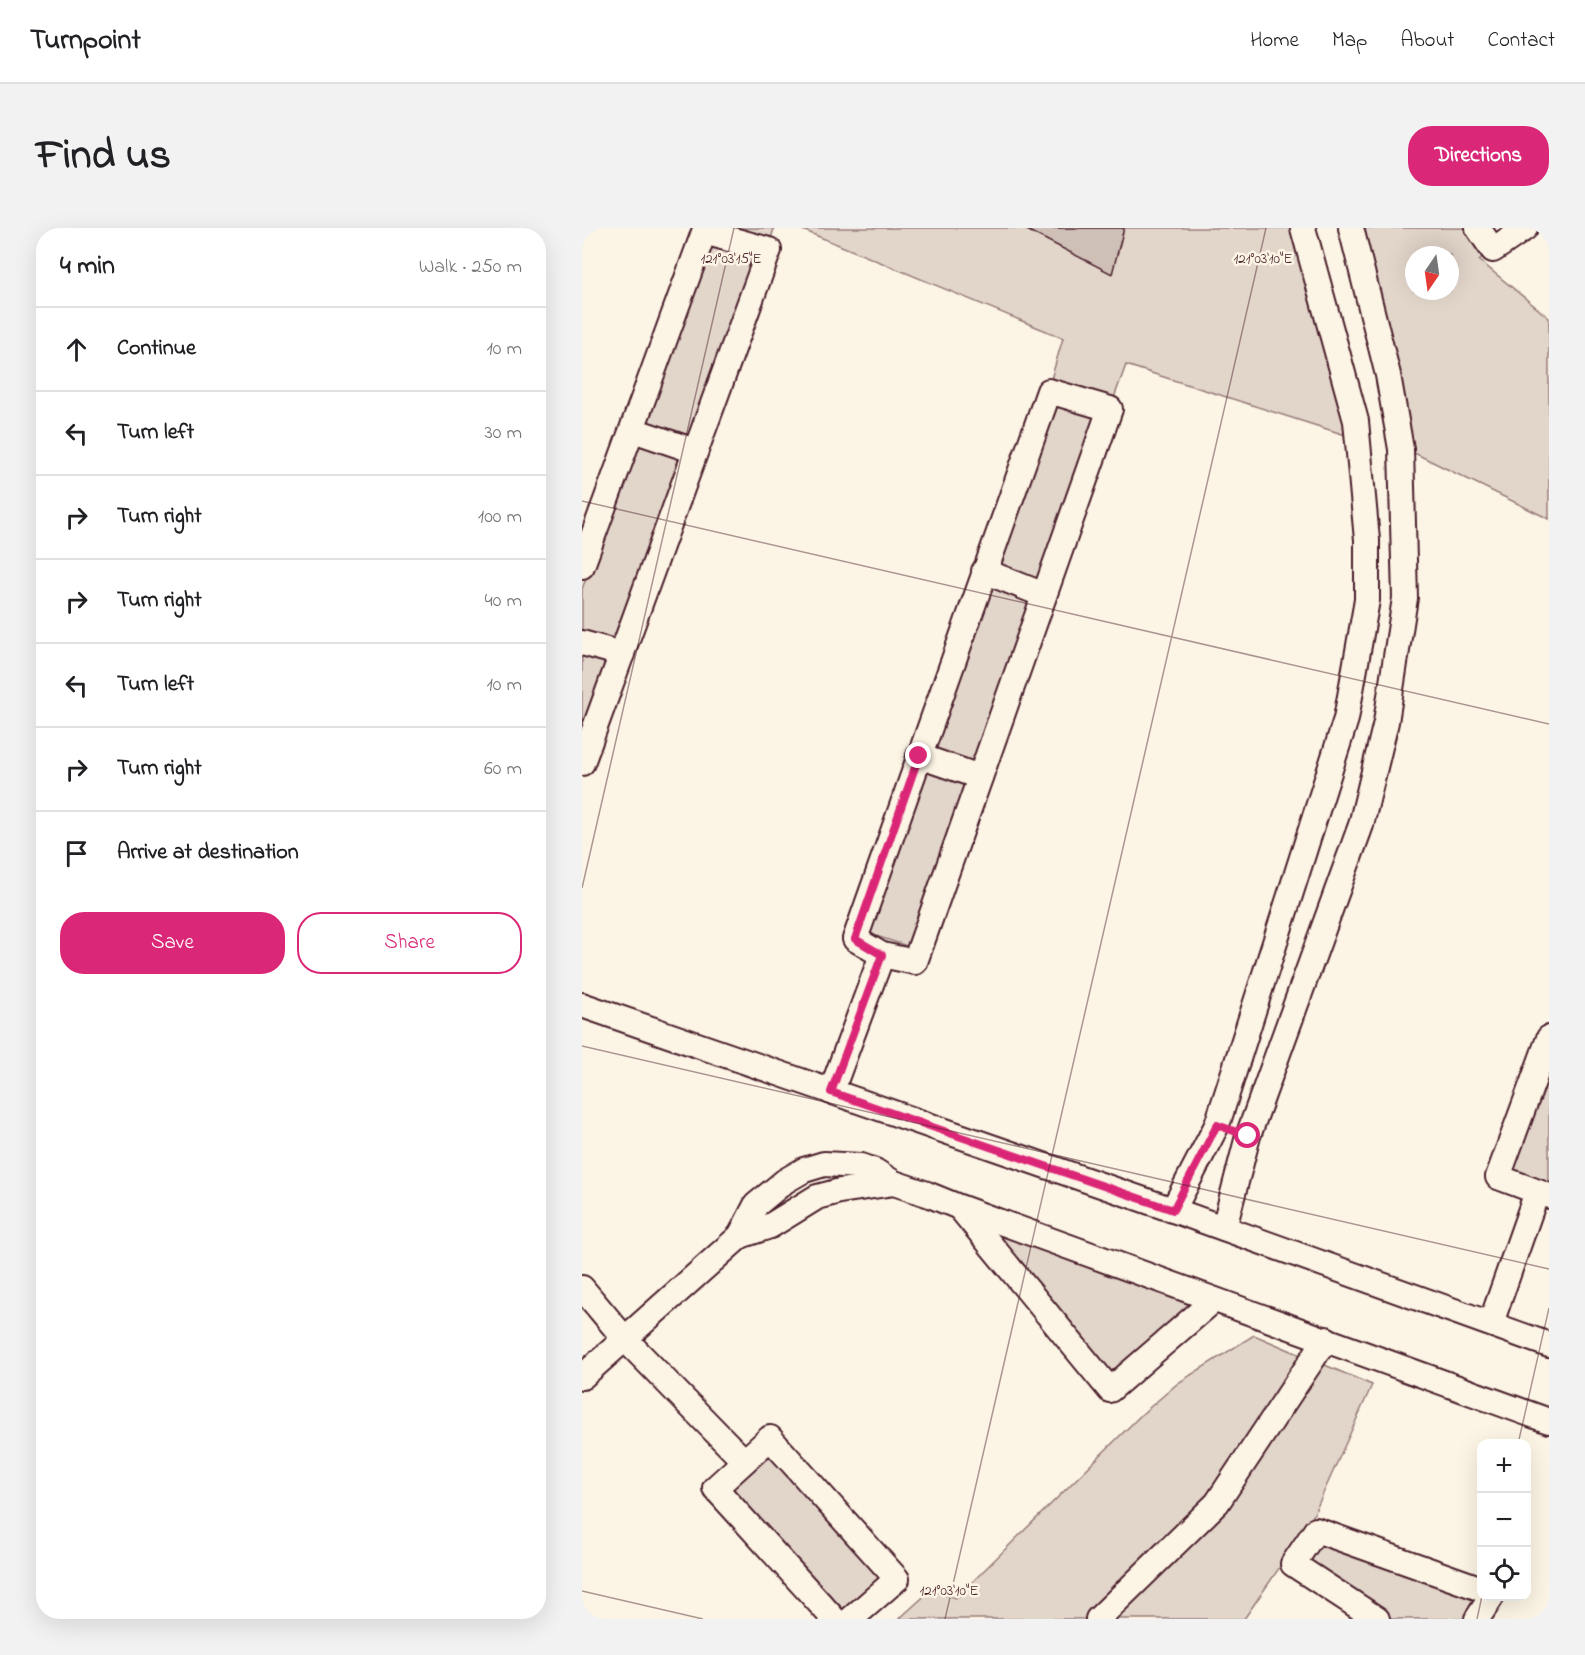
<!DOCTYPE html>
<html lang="en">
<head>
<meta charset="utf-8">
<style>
  body { margin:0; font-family:"Indie Flower",sans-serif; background:#f2f2f2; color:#202124 }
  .controls { position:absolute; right:18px; bottom:18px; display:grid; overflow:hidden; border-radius:12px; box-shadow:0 6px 24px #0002 }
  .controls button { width:54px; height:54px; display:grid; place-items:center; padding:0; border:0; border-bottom:2px solid #e0e0e0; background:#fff; color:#202124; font:30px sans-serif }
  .compass { position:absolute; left:823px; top:18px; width:54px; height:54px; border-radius:50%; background:#fff; box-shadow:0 6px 24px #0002; rotate:193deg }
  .stop { position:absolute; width:18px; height:18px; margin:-14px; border:4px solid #db2777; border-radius:50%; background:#fff }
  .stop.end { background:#db2777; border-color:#fff; box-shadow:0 2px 6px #0008 }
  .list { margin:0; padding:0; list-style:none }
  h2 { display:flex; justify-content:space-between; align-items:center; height:78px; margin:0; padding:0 24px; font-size:26px }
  h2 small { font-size:20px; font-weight:400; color:#757577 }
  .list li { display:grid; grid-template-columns:39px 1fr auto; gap:18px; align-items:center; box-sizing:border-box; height:84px; padding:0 24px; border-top:2px solid #e0e0e0 }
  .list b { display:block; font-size:22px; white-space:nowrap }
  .list em { font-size:20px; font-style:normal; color:#757577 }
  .actions { display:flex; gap:12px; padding:18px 24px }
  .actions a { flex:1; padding:14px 0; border:2px solid #db2777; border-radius:24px; text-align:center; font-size:21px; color:#db2777 }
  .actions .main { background:#db2777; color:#fff }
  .icon { flex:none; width:33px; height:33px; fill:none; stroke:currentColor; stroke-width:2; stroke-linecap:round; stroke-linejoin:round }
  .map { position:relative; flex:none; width:967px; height:1391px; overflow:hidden; border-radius:24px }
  header { display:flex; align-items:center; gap:36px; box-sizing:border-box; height:84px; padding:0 30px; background:#fff; border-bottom:2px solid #e0e0e0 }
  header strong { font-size:28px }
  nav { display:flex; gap:33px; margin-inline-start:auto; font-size:21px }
  .intro { display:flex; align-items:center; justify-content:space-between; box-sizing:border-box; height:144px; padding:0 36px }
  h1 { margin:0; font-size:42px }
  .button { padding:15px 27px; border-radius:24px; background:#db2777; color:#fff; font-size:21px; font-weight:700 }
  main { display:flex; gap:36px; padding:0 36px }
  aside { flex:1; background:#fff; border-radius:24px; box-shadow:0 6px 24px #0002 }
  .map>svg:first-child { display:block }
  .green { fill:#e2d5ca; stroke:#967a7a; stroke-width:1.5; fill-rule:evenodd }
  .building { fill:#cfc0b7; stroke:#4a1f2b; stroke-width:1.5 }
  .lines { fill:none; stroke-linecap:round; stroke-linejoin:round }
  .minor-casing { stroke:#4a1f2b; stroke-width:28 }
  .minor { stroke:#fcf5e5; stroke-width:24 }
  .route { stroke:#db2777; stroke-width:8 }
  .ticks { fill:none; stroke:#4a1f2b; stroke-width:1.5; stroke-opacity:0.45 }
  .ticks-label { font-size:15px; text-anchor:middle; fill:#4a1f2b; stroke:#fcf5e5; stroke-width:5; stroke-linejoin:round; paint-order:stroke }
</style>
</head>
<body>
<header>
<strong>Turnpoint</strong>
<nav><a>Home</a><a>Map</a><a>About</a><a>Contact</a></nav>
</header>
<div class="intro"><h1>Find us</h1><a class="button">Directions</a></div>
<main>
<aside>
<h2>4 min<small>Walk · 250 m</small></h2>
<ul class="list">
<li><svg class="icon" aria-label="ahead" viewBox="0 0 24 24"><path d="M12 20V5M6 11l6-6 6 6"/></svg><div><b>Continue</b></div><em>10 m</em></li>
<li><svg class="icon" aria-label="left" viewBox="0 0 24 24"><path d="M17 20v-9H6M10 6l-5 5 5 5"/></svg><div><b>Turn left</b></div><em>30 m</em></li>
<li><svg class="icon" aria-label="right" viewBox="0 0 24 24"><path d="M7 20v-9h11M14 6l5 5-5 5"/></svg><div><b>Turn right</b></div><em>100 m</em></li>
<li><svg class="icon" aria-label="right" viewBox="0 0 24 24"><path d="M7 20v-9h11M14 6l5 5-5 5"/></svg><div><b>Turn right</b></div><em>40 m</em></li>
<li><svg class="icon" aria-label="left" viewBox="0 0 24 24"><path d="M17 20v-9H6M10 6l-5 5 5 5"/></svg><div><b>Turn left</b></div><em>10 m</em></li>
<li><svg class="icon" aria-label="right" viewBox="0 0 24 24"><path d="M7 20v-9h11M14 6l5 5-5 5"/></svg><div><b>Turn right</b></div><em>60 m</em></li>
<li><svg class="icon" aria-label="arrive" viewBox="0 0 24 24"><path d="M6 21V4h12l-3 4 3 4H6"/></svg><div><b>Arrive at destination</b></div></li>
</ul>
<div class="actions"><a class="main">Save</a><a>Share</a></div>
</aside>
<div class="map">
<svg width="967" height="1391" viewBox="0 0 967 1391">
  <rect width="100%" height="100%" fill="#fcf5e5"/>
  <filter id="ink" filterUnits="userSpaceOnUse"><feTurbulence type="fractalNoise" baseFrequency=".0167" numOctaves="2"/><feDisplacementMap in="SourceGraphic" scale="12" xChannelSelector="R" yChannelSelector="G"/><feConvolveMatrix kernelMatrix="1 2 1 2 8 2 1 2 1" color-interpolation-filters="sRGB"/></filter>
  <g filter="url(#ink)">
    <g class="green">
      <path d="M132 0H192L187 19Z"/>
      <path d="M216 0H719L773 210 544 137 529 178 467 158 481 110Z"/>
      <path d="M774 0H893L908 22 897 32 967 90V291L822 220ZM832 27H868V63H832Z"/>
      <path d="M127 11 180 26 110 214 62 197Z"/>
      <path d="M471 170 521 186 459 357 412 339Z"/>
      <path d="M55 212 106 226 36 414 0 404V361Z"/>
      <path d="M405 352 456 370 393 537 346 523Z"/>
      <path d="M0 422 32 430 0 516Z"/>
      <path d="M340 537 392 552 331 720 285 705Z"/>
      <path d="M967 825V960L923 945Z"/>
      <path d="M400 997 616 1074 532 1150Z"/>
      <path d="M672 1107 790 1157 727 1297 662 1391H317L349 1362 374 1370 560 1186 596 1155Z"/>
      <path d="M188 1219 305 1349 261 1391 140 1261Z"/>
      <path d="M736 1307 899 1367 891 1391H804L718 1335Z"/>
    </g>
    <path class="building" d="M441 0H542L530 46Z"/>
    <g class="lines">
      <g class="minor-casing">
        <g id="minor">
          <path d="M896 0 911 22 943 0"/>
          <path d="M467 163 528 181 333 734 300 727 273 711Z"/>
          <path d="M51 202 113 223"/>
          <path d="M0 338 122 4 187 22 0 535"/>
          <path d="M402 343 462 367"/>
          <path d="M0 415 40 426"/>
          <path d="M337 528 398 549"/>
          <path d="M0 777 591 982 967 1117"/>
          <path d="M967 810 916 949 967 968"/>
          <path d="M249 864 300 727"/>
          <path d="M379 981 528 1162 632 1072"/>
          <path d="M591 982 635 897 764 491 785 372V312L774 193 721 0"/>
          <path d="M642 1000 666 908 779 597 804 494 823 370 819 221 806 147 769 0"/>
          <path d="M158 1008 188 998 235 969 258 963 312 955"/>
          <path d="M0 1060 42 1110 162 1233"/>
          <path d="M909 1095 955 964"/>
          <path d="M0 1149 158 1008 174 977 203 953 222 942 242 936 279 938 293 943 312 955 345 966 377 979 967 1193"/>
          <path d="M252 1391 133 1260 188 1210 315 1351 269 1391"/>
          <path d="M516 1391 635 1275 744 1111"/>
          <path d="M795 1391 711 1336 734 1302 900 1361"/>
          <path d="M895 1391 910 1368"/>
        </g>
      </g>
      <use href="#minor" class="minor"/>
    </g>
  </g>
  <g class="lines" filter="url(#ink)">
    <path class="route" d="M337 528 273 711 300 727 249 864 591 982 635 897 666 908"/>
  </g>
  <path class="ticks" d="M0 273 967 496M0 660 152 0M0 818 967 1041M936 1216 967 1080M0 1363 121 1391M363 1391 684 0M895 1391 900 1368"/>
  <g class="ticks-label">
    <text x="149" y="35">121°03'15"E</text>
    <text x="681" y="35">121°03'10"E</text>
    <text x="367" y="1367">121°03'10"E</text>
  </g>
</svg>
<div class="controls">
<button>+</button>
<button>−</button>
<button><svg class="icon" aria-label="locate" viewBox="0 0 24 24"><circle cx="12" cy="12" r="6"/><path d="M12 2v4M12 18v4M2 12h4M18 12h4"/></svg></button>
</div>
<svg class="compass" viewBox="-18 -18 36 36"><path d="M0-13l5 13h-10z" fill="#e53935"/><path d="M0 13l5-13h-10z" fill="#757577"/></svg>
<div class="stop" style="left:666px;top:908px"></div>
<div class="stop end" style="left:337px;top:528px"></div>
</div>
</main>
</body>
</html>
